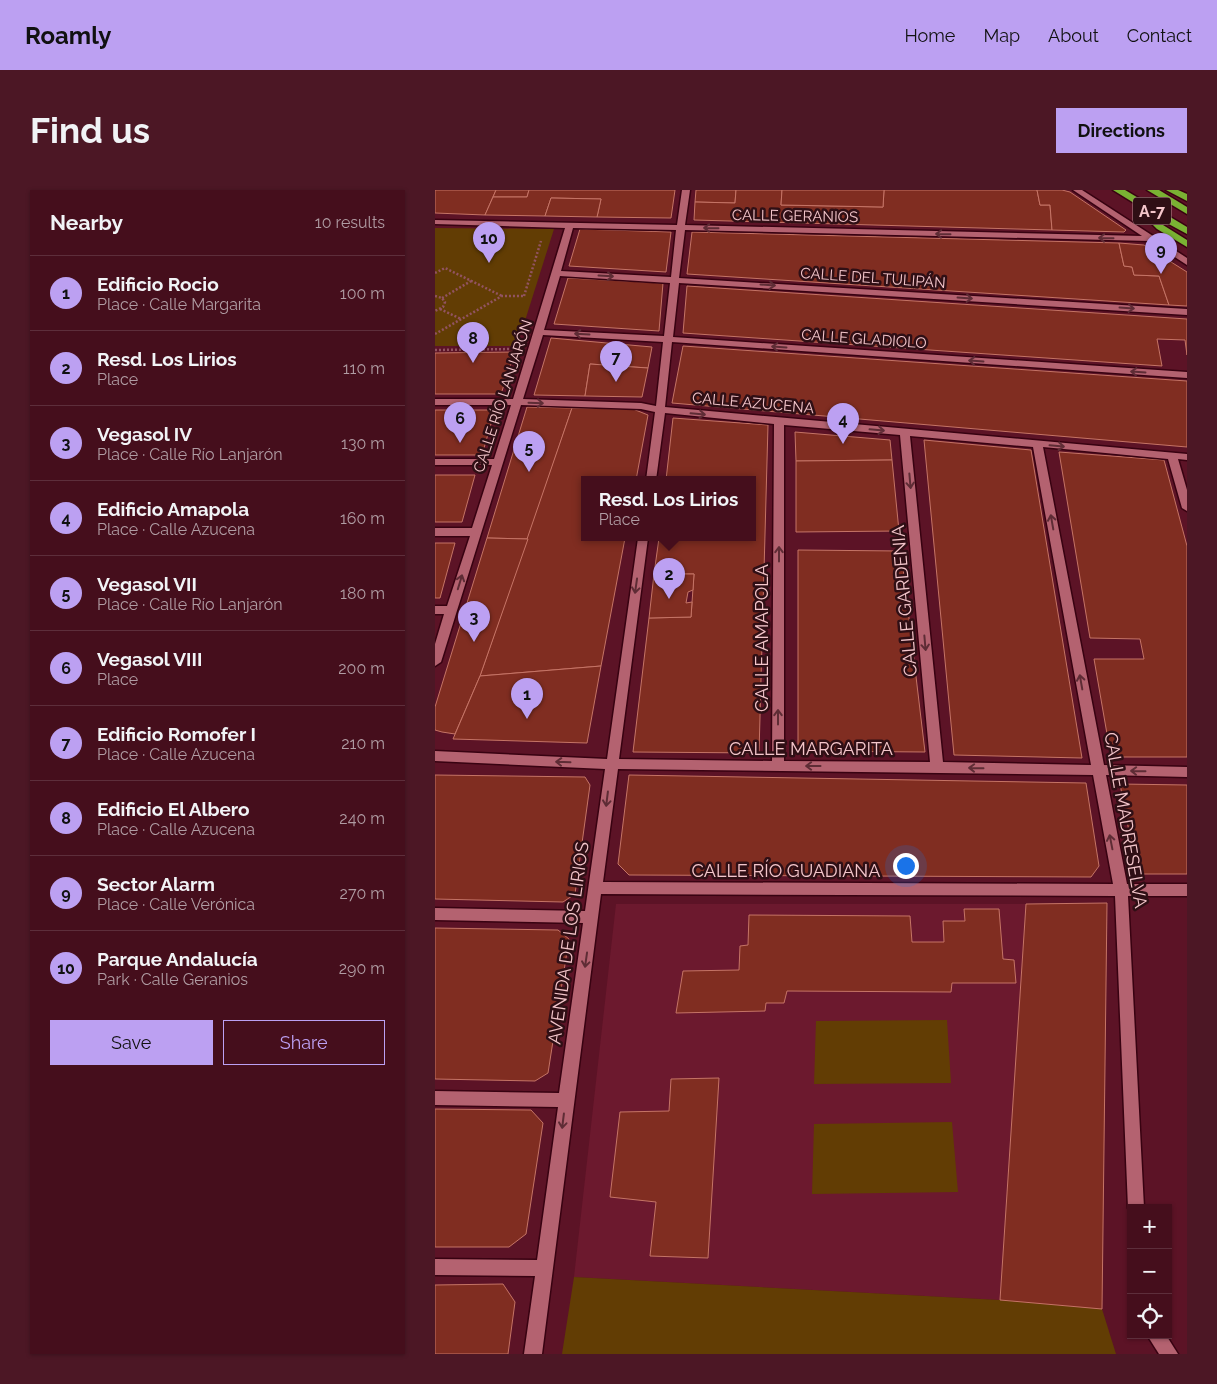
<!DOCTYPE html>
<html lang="en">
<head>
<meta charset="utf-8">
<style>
  body { margin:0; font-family:Raleway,sans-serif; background:#4c1725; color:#f1f3f6 }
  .controls { position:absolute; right:15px; bottom:15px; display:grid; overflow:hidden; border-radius:0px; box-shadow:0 1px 4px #0004 }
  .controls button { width:45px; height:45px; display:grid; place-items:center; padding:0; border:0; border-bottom:1px solid #5d2e3b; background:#450e1c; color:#f1f3f6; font:25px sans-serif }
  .you { position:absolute; left:470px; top:675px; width:18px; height:18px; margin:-12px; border:4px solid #fff; border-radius:50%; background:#1a73e8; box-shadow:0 0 0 8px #1a73e833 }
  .badge { display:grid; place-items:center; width:32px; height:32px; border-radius:50%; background:#bca0f2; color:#111; font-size:16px; font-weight:700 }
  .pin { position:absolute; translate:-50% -41px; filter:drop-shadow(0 1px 2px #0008) }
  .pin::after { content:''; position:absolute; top:26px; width:18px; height:15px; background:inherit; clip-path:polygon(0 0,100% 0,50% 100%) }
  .popup { position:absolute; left:146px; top:286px; width:175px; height:65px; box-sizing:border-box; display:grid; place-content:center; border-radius:0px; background:#450e1c; filter:drop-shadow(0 1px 4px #0005); font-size:16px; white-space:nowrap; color:#b09ca3 }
  .popup b { font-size:19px; color:#f1f3f6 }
  .popup::after { content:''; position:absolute; left:50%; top:100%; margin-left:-10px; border:10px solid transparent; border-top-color:#450e1c }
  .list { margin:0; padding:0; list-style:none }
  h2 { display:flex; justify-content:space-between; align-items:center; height:65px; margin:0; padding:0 20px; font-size:21px }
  h2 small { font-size:16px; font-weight:400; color:#b09ca3 }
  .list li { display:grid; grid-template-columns:32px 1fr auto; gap:15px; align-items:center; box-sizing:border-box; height:75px; padding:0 20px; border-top:1px solid #5d2e3b }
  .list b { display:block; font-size:19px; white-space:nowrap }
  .list p { margin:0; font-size:16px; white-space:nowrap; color:#b09ca3 }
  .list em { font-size:16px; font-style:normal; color:#b09ca3 }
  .actions { display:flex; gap:10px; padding:15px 20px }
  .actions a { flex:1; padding:11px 0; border:1px solid #bca0f2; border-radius:0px; text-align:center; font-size:18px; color:#bca0f2 }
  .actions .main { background:#bca0f2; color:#111 }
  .icon { flex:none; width:28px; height:28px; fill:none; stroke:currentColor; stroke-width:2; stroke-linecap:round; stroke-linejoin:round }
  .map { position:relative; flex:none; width:752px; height:1164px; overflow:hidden; border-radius:0px }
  header { display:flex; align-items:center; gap:30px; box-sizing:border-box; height:70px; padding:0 25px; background:#bca0f2; color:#111 }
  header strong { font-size:24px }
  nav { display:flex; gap:28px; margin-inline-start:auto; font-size:18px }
  .intro { display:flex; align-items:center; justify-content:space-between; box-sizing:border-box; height:120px; padding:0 30px }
  h1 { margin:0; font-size:35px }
  .button { padding:12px 22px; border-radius:0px; background:#bca0f2; color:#111; font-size:18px; font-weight:700 }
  main { display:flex; gap:30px; padding:0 30px }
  aside { flex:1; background:#450e1c; border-radius:0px; box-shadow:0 1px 4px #0004 }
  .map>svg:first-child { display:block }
  .built { fill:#6c192e }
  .green { fill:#623d04 }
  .building { fill:#802d21; stroke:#c57466 }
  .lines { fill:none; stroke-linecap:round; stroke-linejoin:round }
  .minor-casing { stroke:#380211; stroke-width:3 }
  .motorway-casing { stroke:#380211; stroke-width:3 }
  .path { stroke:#925361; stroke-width:2.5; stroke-dasharray:2 2; stroke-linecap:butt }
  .minor { fill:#b46270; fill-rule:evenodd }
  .motorway { fill:#7ab233; fill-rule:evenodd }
  .oneway { stroke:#5e2c35 }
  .labels { text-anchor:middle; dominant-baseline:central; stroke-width:5; stroke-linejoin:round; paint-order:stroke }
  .far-street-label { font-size:15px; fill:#f4c6cb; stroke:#2f0f15 }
  .shield { fill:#2f0f15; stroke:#b98f94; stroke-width:1 }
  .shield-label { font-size:16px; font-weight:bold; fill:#f4c6cb }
  .street-label { font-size:18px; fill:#f4c6cb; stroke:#2f0f15 }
</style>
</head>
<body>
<header>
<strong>Roamly</strong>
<nav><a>Home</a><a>Map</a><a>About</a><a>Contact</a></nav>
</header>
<div class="intro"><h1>Find us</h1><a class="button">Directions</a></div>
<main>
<aside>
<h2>Nearby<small>10 results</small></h2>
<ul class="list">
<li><span class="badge">1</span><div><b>Edificio Rocio</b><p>Place · Calle Margarita</p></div><em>100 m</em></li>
<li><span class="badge">2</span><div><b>Resd. Los Lirios</b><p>Place</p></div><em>110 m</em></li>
<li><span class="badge">3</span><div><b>Vegasol IV</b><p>Place · Calle Río Lanjarón</p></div><em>130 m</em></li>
<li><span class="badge">4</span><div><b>Edificio Amapola</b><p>Place · Calle Azucena</p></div><em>160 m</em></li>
<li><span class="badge">5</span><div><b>Vegasol VII</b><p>Place · Calle Río Lanjarón</p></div><em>180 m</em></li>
<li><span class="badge">6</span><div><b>Vegasol VIII</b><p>Place</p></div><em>200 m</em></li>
<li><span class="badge">7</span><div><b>Edificio Romofer I</b><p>Place · Calle Azucena</p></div><em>210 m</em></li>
<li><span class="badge">8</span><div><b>Edificio El Albero</b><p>Place · Calle Azucena</p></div><em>240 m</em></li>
<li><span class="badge">9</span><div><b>Sector Alarm</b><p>Place · Calle Verónica</p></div><em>270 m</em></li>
<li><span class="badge">10</span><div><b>Parque Andalucía</b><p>Park · Calle Geranios</p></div><em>290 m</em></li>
</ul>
<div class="actions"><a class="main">Save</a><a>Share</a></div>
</aside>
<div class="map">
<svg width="752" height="1164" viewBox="0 0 752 1164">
  <rect width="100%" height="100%" fill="#5c1326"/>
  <path class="built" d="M181 714H591L565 1110 139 1087Z"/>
  <g class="green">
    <path d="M0 38 119 39 82 156H0Z"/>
    <path d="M512 830 516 893 379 894 381 831Z"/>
    <path d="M517 932 523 1002 377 1004 379 934Z"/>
    <path d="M139 1087 565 1110 667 1119 681 1164H127Z"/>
  </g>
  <g class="building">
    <path d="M0 0H61L50 25 0 23Z"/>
    <path d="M61 0H94L92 7H58Z"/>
    <path d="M94 0H240L236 28 162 27 166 9 116 8 110 26 50 25 58 7H92Z"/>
    <path d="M261 0H301L300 13 260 12Z"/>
    <path d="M301 0H347L346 15 448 17 449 0H602L605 15H615L617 40 259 30 260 12 300 13Z"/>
    <path d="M347 0H449L448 17 346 15Z"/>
    <path d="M602 0H627L635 2 691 40 689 42 617 40 615 15H605Z"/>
    <path d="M116 8 166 9 162 27 110 26Z"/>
    <path d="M145 39 236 42 231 82 134 76Z"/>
    <path d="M257 42 684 53 689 76 697 77 699 85 724 86 734 115 252 84Z"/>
    <path d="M684 53 709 55 752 82V116L734 115 724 86 699 85 697 77 689 76Z"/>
    <path d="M133 88 228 93 224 141 119 134Z"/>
    <path d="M252 96 752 129V165L750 150 722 149 727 176 248 143Z"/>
    <path d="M116 148 217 157 213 178 155 174 150 206 99 205Z"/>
    <path d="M248 156 752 191V257L237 213Z"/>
    <path d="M80 162 66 204H0V163Z"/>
    <path d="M155 174 213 178 207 207 150 206Z"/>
    <path d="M92 217 137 218 93 349 52 348Z"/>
    <path d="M137 218 198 219 213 225 201 290H150V348H190L166 476 45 486Z"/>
    <path d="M0 220H60L47 265H0Z"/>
    <path d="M238 228 333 235 324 563 198 562 214 428 256 427 259 384H219L224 348H318V290H231Z"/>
    <path d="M360 242 455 250 457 270 361 271Z"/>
    <path d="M489 250 596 260 647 568 519 565Z"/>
    <path d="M624 262 729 270 752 356V567H676L659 469H709L705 449 655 448Z"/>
    <path d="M457 270 464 341 361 342V271Z"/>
    <path d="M0 285H40L27 332H0Z"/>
    <path d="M52 348 93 349 45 486 20 544 7 542 0 540V517Z"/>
    <path d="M0 353H20L5 408H0Z"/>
    <path d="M363 360 466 361 490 562 363 561Z"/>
    <path d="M219 384H259L258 400 253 402 251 413 257 412 256 427 214 428Z"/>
    <path d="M166 476 152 553 18 549 45 486Z"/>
    <path d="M0 585 150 587 155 595 140 704 128 712 0 709Z"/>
    <path d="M194 585 651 593 664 676 656 687 194 685 183 674Z"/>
    <path d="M685 594 752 595V684H702Z"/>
    <path d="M672 713 667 1119 565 1110 591 714Z"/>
    <path d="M529 719H564L568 769 579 770 581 793H517L516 802 352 801 349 813H331L330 821 241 823 248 781 304 780 305 756 313 755 314 725 475 726 477 752H509L508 731H530Z"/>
    <path d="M0 738 123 740 134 749 113 883 100 891 0 889Z"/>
    <path d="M284 888 273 1068 215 1066 221 1012 175 1007 185 922 234 921 236 889Z"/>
    <path d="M0 919 96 920 108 933 91 1044 74 1057H0Z"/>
    <path d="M68 1094 80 1112 73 1164H0V1095Z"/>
  </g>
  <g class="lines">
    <g class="minor-casing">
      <g id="minor">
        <path d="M247 0H255L250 35 707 46 638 0H647L752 68V75L715 51 250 40 244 88 752 119V125L244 93 238 147 752 182V188L237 152 230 217 752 264V270L743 269 752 300V321L747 318 733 269 608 257 669 575 752 577V587L671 585 692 694H752V706H693L709 1018H696V1024L693 1018 680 706 166 704 107 1164H89L100 1086 0 1085V1069L102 1070 123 917 0 915V901L124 903 148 733 0 730V718L150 721 170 579 0 571V561L172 569 203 348H213L184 569 337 571 339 234 230 223 221 290H211L220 222 206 219 86 215 6 472 0 476V454L9 424H0V416H12L35 346H0V338H37L57 275H0V269H59L76 215H0V209H78L130 38 0 34V30L242 35ZM138 38 241 40 236 87 126 81ZM125 86 235 93 229 146 109 140ZM108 145 228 152 221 216 206 213 88 209ZM349 235 465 245 495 572 349 571ZM475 246 598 257 656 575 508 572ZM183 579 658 585 678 694 168 692Z"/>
        <path d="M712 1145H731L743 1164H724Z"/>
      </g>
    </g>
    <g class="motorway-casing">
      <g id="motorway">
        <path d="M678 0H690L752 37V44L719 26 728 35 752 50V57L722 39 707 24 712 21Z"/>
        <path d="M712 0H724L752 17V24Z"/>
        <path d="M731 0H743L752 4V11Z"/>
      </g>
    </g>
    <g class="path">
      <path d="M0 83 10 78 67 106"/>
      <path d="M0 106 7 108 10 112 8 117 0 121"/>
      <path d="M89 106 106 51"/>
      <path d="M7 108 36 91"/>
      <path d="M5 119 26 129"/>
      <path d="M0 144 67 106H90"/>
      <path d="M0 160 79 159"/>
    </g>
    <use href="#minor" class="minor"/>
    <use href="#motorway" class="motorway"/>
  </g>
  <defs><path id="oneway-shaft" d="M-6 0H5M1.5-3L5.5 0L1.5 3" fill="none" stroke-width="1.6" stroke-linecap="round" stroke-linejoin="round" transform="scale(1.25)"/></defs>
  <g class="oneway">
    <use href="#oneway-shaft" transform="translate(276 38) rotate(-179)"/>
    <use href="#oneway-shaft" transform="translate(508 44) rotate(-179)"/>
    <use href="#oneway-shaft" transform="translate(671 48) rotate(-179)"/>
    <use href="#oneway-shaft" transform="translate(171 86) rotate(3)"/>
    <use href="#oneway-shaft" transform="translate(333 95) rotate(4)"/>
    <use href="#oneway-shaft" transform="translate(530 108) rotate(4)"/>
    <use href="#oneway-shaft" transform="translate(692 118) rotate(4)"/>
    <use href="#oneway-shaft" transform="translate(147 144) rotate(-177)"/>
    <use href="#oneway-shaft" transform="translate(344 157) rotate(-176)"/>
    <use href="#oneway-shaft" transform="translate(541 171) rotate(-176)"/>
    <use href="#oneway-shaft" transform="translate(703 182) rotate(-176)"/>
    <use href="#oneway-shaft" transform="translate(101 213) rotate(2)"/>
    <use href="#oneway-shaft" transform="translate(263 224) rotate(5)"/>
    <use href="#oneway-shaft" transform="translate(442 240) rotate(5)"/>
    <use href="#oneway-shaft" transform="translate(622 256) rotate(5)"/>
    <use href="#oneway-shaft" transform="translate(475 291) rotate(85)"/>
    <use href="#oneway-shaft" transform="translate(617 332) rotate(-100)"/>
    <use href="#oneway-shaft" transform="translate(344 364) rotate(-90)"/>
    <use href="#oneway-shaft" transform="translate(25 392) rotate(-73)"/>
    <use href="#oneway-shaft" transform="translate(201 396) rotate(98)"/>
    <use href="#oneway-shaft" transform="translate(490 453) rotate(85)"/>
    <use href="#oneway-shaft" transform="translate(646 492) rotate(-100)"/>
    <use href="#oneway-shaft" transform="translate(343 527) rotate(-90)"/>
    <use href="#oneway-shaft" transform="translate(128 572) rotate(-178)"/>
    <use href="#oneway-shaft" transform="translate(378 576) rotate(-180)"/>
    <use href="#oneway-shaft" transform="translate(541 578) rotate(-179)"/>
    <use href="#oneway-shaft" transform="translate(703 581) rotate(-179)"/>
    <use href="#oneway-shaft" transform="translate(172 609) rotate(97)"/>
    <use href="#oneway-shaft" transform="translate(676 652) rotate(-101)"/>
    <use href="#oneway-shaft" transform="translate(151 770) rotate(98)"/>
    <use href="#oneway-shaft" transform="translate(128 931) rotate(97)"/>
  </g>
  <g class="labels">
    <g class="far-street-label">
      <text transform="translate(360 26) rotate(1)">CALLE GERANIOS</text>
      <text transform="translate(438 88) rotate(4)">CALLE DEL TULIPÁN</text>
      <text transform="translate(429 149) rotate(4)">CALLE GLADIOLO</text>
      <text transform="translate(68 206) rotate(-72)">CALLE RÍO LANJARÓN</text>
      <text transform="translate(318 213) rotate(5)">CALLE AZUCENA</text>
    </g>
    <rect class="shield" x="698" y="7.5" width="38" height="27" rx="4"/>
    <g class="shield-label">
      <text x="717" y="21">A-7</text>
    </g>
    <g class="street-label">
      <text transform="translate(469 411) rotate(-95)">CALLE GARDENIA</text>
      <text transform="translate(326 448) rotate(-90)">CALLE AMAPOLA</text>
      <text x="376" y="558">CALLE MARGARITA</text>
      <text transform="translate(691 630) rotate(80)">CALLE MADRESELVA</text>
      <text x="351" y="680">CALLE RÍO GUADIANA</text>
      <text transform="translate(133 753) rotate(-82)">AVENIDA DE LOS LIRIOS</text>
    </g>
  </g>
</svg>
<div class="controls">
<button>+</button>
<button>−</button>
<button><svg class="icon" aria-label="locate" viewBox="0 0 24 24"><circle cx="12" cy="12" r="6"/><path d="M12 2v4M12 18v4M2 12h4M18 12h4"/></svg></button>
</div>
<div class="you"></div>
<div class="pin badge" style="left:92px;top:529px">1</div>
<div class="pin badge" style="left:234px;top:409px">2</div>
<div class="popup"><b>Resd. Los Lirios</b>Place</div>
<div class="pin badge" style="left:39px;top:452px">3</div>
<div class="pin badge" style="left:408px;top:254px">4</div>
<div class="pin badge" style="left:94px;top:282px">5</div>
<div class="pin badge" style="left:25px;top:253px">6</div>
<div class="pin badge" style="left:181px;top:192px">7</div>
<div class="pin badge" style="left:38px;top:173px">8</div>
<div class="pin badge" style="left:726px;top:84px">9</div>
<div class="pin badge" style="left:54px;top:73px">10</div>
</div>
</main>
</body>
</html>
